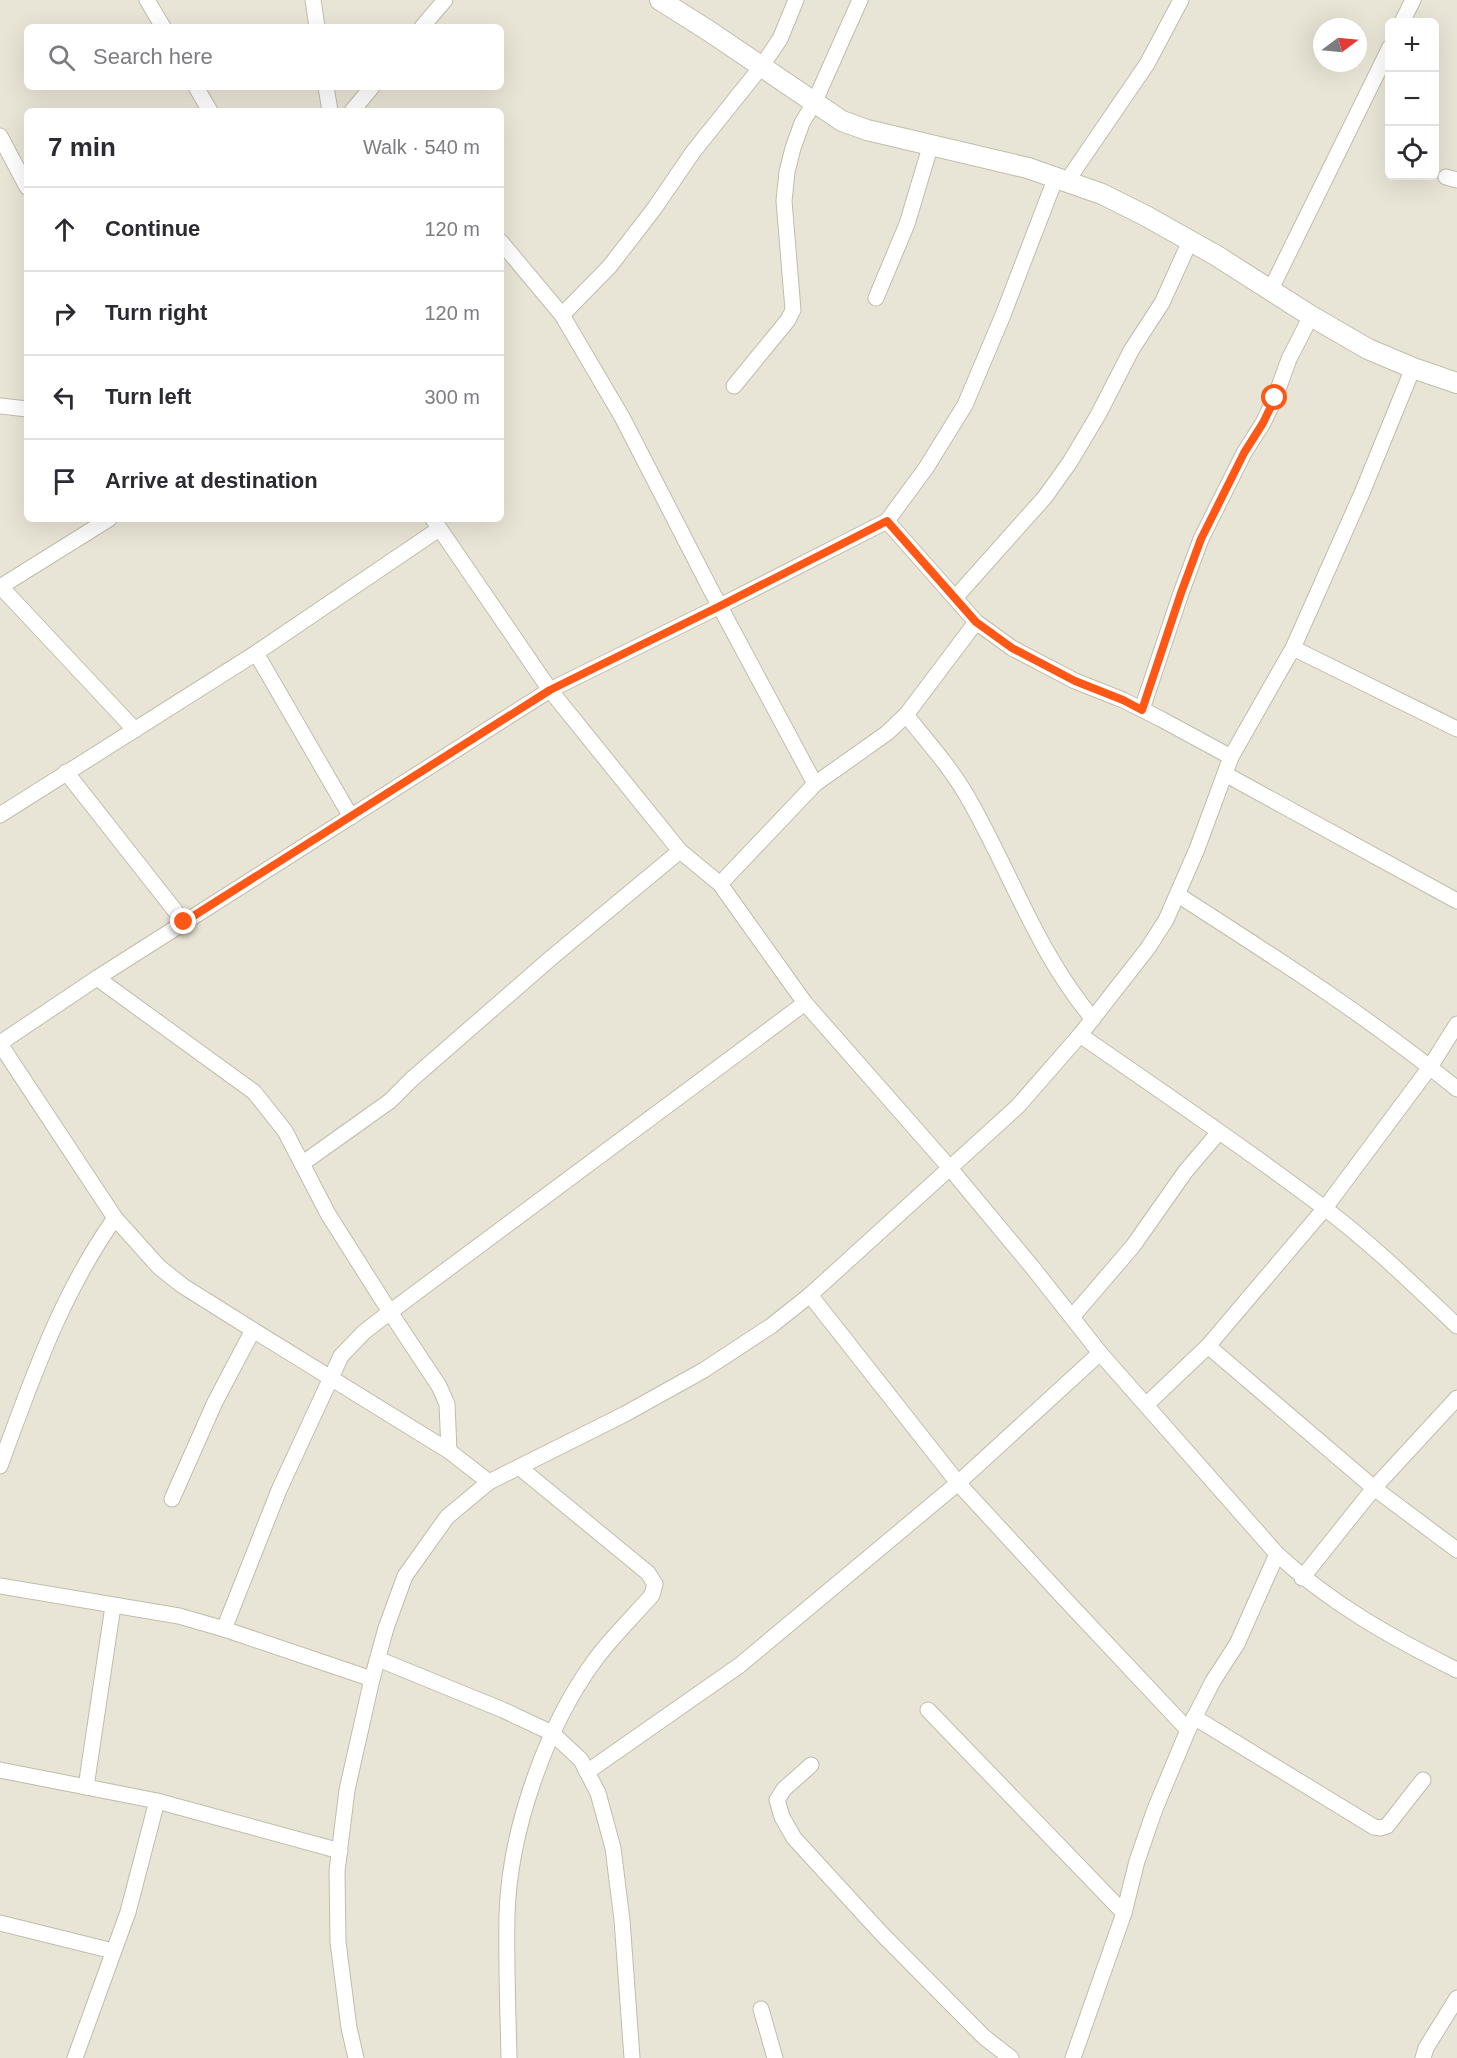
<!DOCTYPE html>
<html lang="en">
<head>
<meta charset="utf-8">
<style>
  body { margin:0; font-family:Helvetica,sans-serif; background:#f2f2f3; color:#2b2b33 }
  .controls { position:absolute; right:18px; top:18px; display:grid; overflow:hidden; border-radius:9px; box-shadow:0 6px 24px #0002 }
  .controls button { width:54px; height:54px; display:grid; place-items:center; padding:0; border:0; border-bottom:2px solid #e1e1e2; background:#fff; color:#2b2b33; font:30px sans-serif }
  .compass { position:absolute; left:1313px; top:18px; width:54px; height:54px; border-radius:50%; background:#fff; box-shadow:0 6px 24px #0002; rotate:74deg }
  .stop { position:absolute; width:18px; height:18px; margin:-14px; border:4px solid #ff5715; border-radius:50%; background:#fff }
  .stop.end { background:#ff5715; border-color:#fff; box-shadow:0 2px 6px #0008 }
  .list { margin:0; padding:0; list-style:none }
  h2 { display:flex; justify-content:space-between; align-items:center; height:78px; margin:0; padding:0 24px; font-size:26px }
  h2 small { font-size:20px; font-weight:400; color:#7c7c81 }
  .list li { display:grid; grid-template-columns:39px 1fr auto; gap:18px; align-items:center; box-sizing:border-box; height:84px; padding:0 24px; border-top:2px solid #e1e1e2 }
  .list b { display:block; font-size:22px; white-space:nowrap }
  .list em { font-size:20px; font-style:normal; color:#7c7c81 }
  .icon { flex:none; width:33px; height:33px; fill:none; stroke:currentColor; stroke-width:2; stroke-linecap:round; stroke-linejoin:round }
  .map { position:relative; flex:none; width:1457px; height:2058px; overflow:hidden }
  .search { position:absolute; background:#fff; box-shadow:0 6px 24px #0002; left:24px; top:24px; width:480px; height:66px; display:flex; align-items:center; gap:15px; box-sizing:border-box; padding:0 21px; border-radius:9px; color:#7c7c81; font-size:22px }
  .panel { position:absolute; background:#fff; box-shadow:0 6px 24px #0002; left:24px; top:108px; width:480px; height:414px; border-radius:9px }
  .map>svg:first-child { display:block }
  .residential { fill:#e9e5d6; fill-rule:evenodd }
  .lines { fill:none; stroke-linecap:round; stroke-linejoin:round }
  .minor-casing { stroke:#c1bcaa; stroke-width:17 }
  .tertiary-casing { stroke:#c1bcaa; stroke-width:22 }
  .minor { stroke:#fff; stroke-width:15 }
  .tertiary { stroke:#fff; stroke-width:20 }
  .route { stroke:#ff5715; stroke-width:8 }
</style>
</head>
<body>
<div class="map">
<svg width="1457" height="2058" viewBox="0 0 1457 2058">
  <rect width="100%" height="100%" fill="#f5f3e8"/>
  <path class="residential" d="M0 0H1457V2058H0ZM1390 22H1434V176H1390ZM27 27H501V87H27ZM1322 27H1358V63H1322ZM27 111H501V519H27Z"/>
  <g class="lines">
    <g class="minor-casing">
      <g id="minor">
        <path d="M147 0 163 27"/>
        <path d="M313 0 317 27"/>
        <path d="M1402 22 1413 0"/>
        <path d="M422 27 445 0"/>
        <path d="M196 87 210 111"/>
        <path d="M326 87 330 111"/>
        <path d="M352 111 372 87"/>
        <path d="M0 136 27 187"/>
        <path d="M1446 177 1457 180"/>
        <path d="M1067 181 1147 64 1181 0"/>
        <path d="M501 242 562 315 622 417 711 590 815 784"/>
        <path d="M1271 289 1390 47"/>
        <path d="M876 298 907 224 931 144"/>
        <path d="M562 315 610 266 654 209 693 152 761 67 780 39 796 0"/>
        <path d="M734 386 788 320 793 310 784 201 787 172 793 148 802 123 814 103 860 0"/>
        <path d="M0 406 27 409"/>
        <path d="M433 519 550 690 680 851 720 884 805 1003 949 1167 1033 1268 1100 1353 1277 1554C1330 1603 1392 1638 1457 1670"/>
        <path d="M887 521 976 622 1012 648 1075 681 1123 700 1161 719 1231 757"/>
        <path d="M0 587 109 519"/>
        <path d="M1 587 135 730"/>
        <path d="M955 598 1045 497 1070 462 1098 415 1132 349 1162 303 1190 241"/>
        <path d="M1293 648 1457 729"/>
        <path d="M256 653 351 817"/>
        <path d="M1142 709 1181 593 1201 539 1244 453 1263 423 1275 398 1289 359 1311 316"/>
        <path d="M906 715C927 741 950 767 967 796 1010 870 1037 953 1093 1019"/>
        <path d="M66 772 184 922"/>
        <path d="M1225 774 1457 901"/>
        <path d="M0 815 256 653 439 529"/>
        <path d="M720 884 815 784 887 733 906 715 976 622"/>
        <path d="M1178 895C1273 956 1369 1017 1457 1089"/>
        <path d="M97 978 254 1092 285 1131 328 1214 390 1312 439 1386 447 1404 449 1451"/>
        <path d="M1080 1035C1162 1092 1244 1147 1323 1207 1371 1243 1414 1285 1457 1326"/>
        <path d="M0 1043 97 978 550 690 720 606 887 521 926 468 965 405 1003 315 1056 177"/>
        <path d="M0 1044 115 1218 159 1267 183 1286 253 1330 449 1451 489 1482"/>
        <path d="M303 1163 390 1101 412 1079 551 958 680 851"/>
        <path d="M810 1295 958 1483 1063 1597 1188 1730"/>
        <path d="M1072 1317 1133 1246 1185 1172 1219 1132"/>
        <path d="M1208 1346 1374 1488 1457 1550"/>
        <path d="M1147 1404 1208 1346 1325 1208 1430 1067 1457 1024"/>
        <path d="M0 1466C32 1379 61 1294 115 1218"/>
        <path d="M172 1499 215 1402 253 1330"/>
        <path d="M1302 1578 1374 1488 1457 1398"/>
        <path d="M0 1586 179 1616 224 1629 372 1679"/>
        <path d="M224 1629 279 1490 341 1356 364 1332 390 1312 805 1003"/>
        <path d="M378 1659 503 1710 552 1733 581 1760 598 1793 613 1848 622 1920 632 2058"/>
        <path d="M928 1710 1124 1913"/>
        <path d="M1194 1717 1374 1827 1381 1828 1387 1826 1423 1780"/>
        <path d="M811 1765 784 1789 777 1800 782 1817 794 1838 881 1933 984 2037 1011 2058"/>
        <path d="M0 1770 157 1801 340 1851"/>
        <path d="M587 1772 740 1665 958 1483 1100 1353"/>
        <path d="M86 1787 113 1606"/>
        <path d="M0 1923 113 1951"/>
        <path d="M761 2009 775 2058"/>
        <path d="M75 2058 128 1912 157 1801"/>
        <path d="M356 2058 349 2028 338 1942 337 1871 347 1790 372 1679 386 1628 405 1576 447 1517 489 1482 625 1414 704 1370 771 1326 810 1295 1018 1106 1080 1035 1148 948 1166 920 1197 849 1231 757 1293 648 1362 493 1413 368"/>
        <path d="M509 2058C508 2011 506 1963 507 1916 509 1833 545 1728 595 1660 612 1637 633 1617 652 1595L655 1584 648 1573 519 1467"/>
        <path d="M1073 2058 1124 1913 1137 1861 1155 1809 1188 1730 1213 1681 1237 1644 1277 1554"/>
        <path d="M1423 2058 1426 2048 1457 1998"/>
      </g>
    </g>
    <g class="tertiary-casing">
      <path id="tertiary" d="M660 0 709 31 842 121 867 130 1028 168 1102 194 1146 216 1217 256 1311 316 1368 349 1413 368 1457 383"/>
    </g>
    <use href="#minor" class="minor"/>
    <use href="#tertiary" class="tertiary"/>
  </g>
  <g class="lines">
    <path class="route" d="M184 922 550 690 720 606 887 521 976 622 1012 648 1075 681 1123 700 1142 710 1181 593 1201 539 1244 453 1263 423 1275 398"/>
  </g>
</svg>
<div class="controls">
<button>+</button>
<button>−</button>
<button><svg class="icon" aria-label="locate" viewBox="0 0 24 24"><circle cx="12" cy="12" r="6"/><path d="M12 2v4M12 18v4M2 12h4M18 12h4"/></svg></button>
</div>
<svg class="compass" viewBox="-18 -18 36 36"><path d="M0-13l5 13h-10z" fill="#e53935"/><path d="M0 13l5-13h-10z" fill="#7c7c81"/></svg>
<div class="stop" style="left:1275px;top:398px"></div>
<div class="stop end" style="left:184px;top:922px"></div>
<div class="search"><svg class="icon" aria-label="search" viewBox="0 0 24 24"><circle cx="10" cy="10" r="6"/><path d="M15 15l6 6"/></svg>Search here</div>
<section class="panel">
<h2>7 min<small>Walk · 540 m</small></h2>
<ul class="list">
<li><svg class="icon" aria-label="ahead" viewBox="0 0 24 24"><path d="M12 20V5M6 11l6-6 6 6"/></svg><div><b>Continue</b></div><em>120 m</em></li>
<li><svg class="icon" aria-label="right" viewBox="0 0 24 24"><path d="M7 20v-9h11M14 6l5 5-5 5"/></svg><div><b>Turn right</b></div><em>120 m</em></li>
<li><svg class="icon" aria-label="left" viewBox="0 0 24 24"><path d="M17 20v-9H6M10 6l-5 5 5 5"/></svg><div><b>Turn left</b></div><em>300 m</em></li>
<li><svg class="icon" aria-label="arrive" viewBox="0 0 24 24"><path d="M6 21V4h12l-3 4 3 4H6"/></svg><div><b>Arrive at destination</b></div></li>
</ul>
</section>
</div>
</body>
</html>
